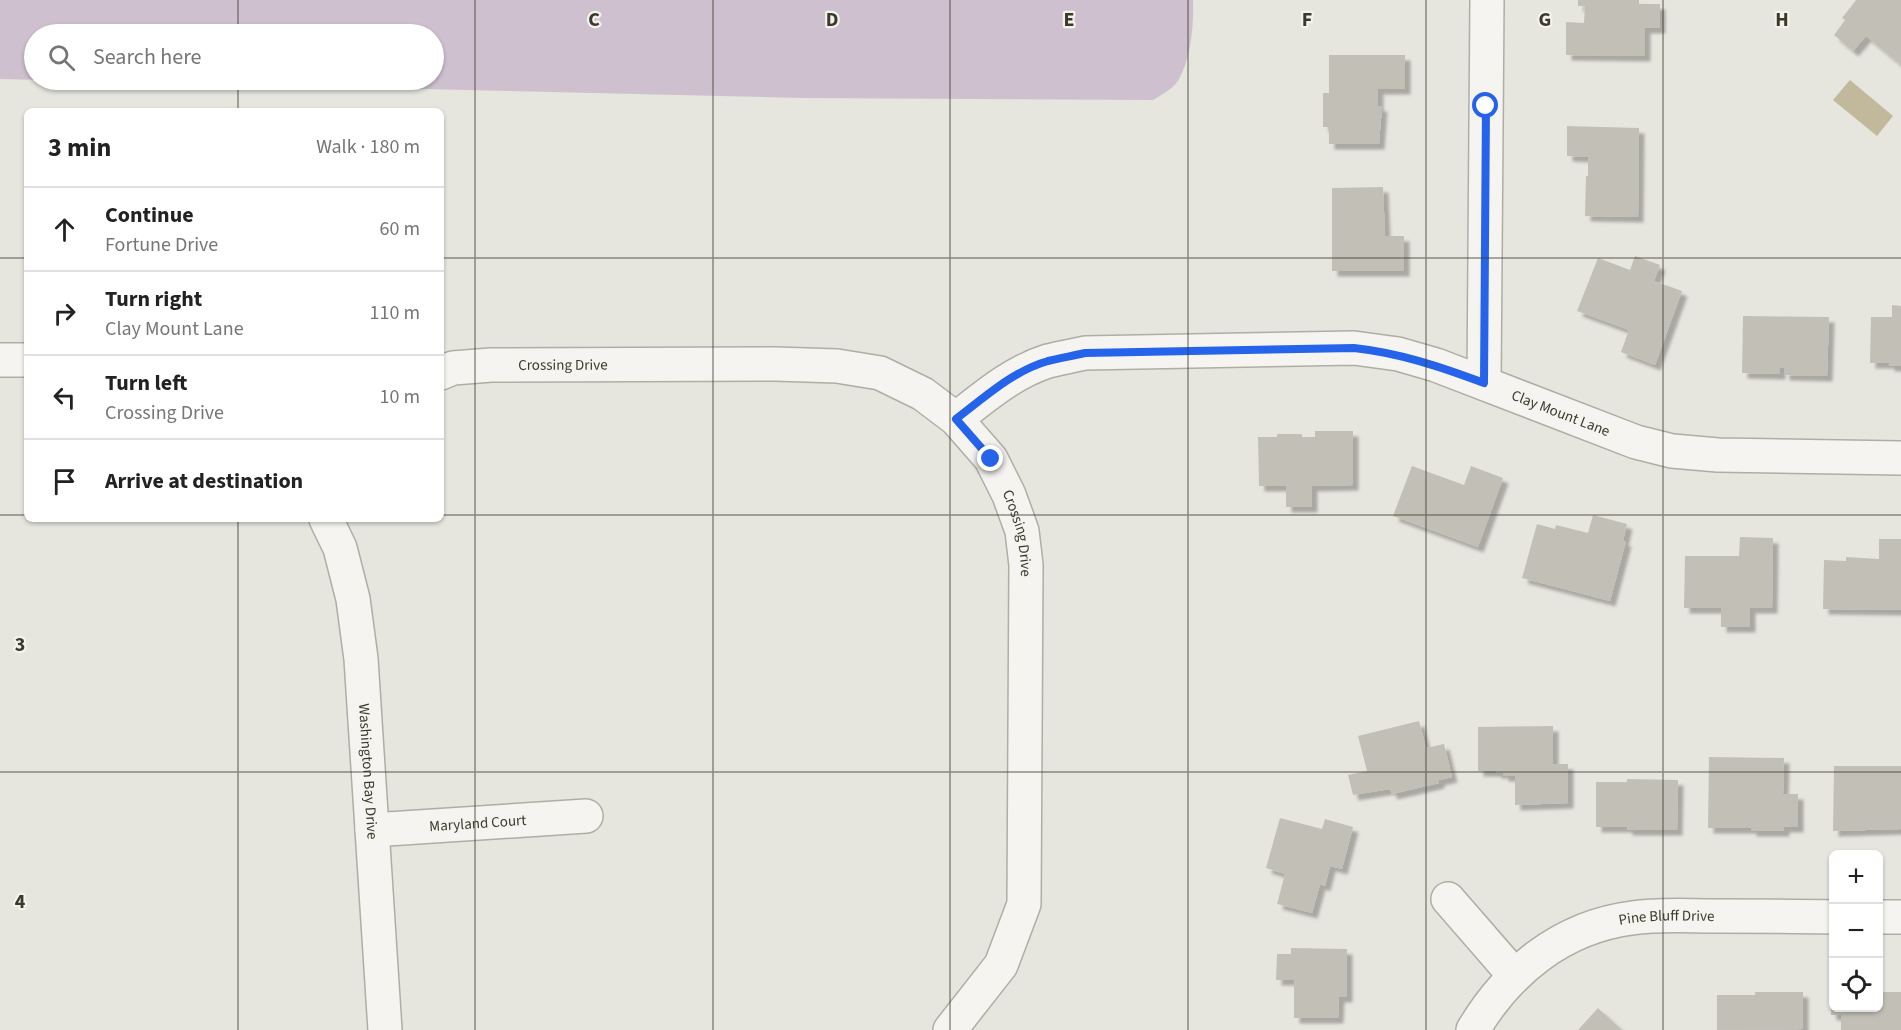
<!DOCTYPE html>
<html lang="en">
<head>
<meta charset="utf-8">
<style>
  body { margin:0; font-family:"Source Sans 3",sans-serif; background:#f2f2f2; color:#222 }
  .controls { position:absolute; right:18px; bottom:18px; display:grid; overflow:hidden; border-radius:9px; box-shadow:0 2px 4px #0004 }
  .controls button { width:54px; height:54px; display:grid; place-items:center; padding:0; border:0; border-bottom:2px solid #e0e0e0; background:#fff; color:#222; font:30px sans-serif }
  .stop { position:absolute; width:18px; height:18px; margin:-14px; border:4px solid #2563eb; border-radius:50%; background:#fff }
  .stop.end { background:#2563eb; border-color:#fff; box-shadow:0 2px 6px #0008 }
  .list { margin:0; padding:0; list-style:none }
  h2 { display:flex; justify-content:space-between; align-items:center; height:78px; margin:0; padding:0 24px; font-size:26px }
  h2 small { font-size:20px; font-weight:400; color:#767676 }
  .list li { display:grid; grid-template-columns:39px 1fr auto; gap:18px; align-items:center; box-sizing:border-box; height:84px; padding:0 24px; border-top:2px solid #e0e0e0 }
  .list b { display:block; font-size:22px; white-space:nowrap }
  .list p { margin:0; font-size:20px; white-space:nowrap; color:#767676 }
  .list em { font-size:20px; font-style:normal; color:#767676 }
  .icon { flex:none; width:33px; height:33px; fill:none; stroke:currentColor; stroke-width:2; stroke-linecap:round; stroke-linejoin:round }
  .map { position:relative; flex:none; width:1901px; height:1030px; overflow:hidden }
  .search { position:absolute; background:#fff; box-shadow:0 2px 4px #0004; left:24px; top:24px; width:420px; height:66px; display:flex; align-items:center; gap:15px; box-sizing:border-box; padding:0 21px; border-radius:33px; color:#767676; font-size:22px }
  .panel { position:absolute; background:#fff; box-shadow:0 2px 4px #0004; left:24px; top:108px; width:420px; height:414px; border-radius:9px }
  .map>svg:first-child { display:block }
  .pitch { fill:#cec0cf; fill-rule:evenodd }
  .water { fill:#c2b99d }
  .building { fill:#c2c0b6; filter:url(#shadow) }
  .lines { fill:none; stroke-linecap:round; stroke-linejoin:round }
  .minor-casing { stroke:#afaea4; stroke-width:36 }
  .minor { stroke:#f5f4f0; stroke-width:33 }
  .route { stroke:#2563eb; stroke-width:8 }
  .grid { fill:none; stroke:#3b3929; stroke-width:1.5; stroke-opacity:0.55 }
  .labels { text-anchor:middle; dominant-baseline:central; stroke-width:4.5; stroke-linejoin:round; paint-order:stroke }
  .street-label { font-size:15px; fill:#3b3929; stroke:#f4f2ed }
  .grid-label { font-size:20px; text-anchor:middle; font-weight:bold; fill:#3b3929; stroke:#f4f2ed; stroke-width:4.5; stroke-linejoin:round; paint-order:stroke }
</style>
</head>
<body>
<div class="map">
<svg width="1901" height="1030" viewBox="0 0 1901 1030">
  <defs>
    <filter id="shadow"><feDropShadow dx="5.5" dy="5.5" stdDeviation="1.5" flood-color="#0004"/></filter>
  </defs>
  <rect width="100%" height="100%" fill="#e6e5de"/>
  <path class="pitch" d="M0 0H1193C1194 24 1191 58 1179 79 1173 89 1163 94 1153 100L803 98 0 79ZM34 34H434V80H34Z"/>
  <path class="water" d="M1850 80 1893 116 1877 136 1833 100Z"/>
  <g class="building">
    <path d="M1578 0H1639V4H1660V28H1645V56L1566 55V22L1584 23 1585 6H1578Z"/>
    <path d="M1856 0H1901V65L1866 36 1853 51 1834 35 1845 20 1842 18Z"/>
    <path d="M1329 55H1405V89H1378V106H1382L1379 144H1329V127H1323V93H1329Z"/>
    <path d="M1567 126 1639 128 1638 217 1585 216 1586 176H1588V157L1567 156Z"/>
    <path d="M1383 187 1385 236H1404V271H1332V188Z"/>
    <path d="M1635 256 1660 265 1654 281 1682 291 1655 365 1621 352 1629 330 1577 311 1598 258 1630 270Z"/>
    <path d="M1892 305 1901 306V366H1889V363H1870L1871 317H1892Z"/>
    <path d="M1743 316 1829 317 1827 376 1784 375V368H1780V374L1742 373Z"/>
    <path d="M1315 431H1353V485L1312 486V507H1286V486H1259L1258 437H1277V434H1302V437H1315Z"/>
    <path d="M1412 466 1464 485 1471 466 1503 478 1478 547 1393 516Z"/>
    <path d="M1593 515 1627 524 1623 541H1626L1610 601 1522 578 1537 524 1555 529 1556 525 1588 533Z"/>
    <path d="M1740 537 1773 538 1772 608H1750V627H1721V608H1684L1685 556H1739Z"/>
    <path d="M1879 539H1901V610L1823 609 1824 560 1846 561V557L1879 559Z"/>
    <path d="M1419 721 1426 748 1444 744 1452 777 1439 780V783L1392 794 1390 789 1353 795 1348 775 1367 771 1358 736Z"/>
    <path d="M1553 726V764H1568V803L1515 805V776H1503V773H1496V771H1478V727Z"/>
    <path d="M1709 757 1784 758 1783 794H1798V827H1784V831H1751V828H1708Z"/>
    <path d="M1834 766H1901V829L1833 831Z"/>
    <path d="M1627 779 1678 780 1677 830H1627V827H1596V782H1627Z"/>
    <path d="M1280 818 1322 829 1325 819 1353 827 1342 869 1330 866 1325 886 1320 884 1312 913 1277 904 1285 874 1266 868Z"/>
    <path d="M1291 948 1347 949V997H1339L1338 1018H1294V980H1276L1277 954H1291Z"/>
    <path d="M1755 992H1803V1029L1717 1030V995H1755Z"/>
    <path d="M1878 992H1901V1030H1841V1015H1831V993H1834V1008H1878Z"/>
    <path d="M1598 1008 1622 1030H1578Z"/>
  </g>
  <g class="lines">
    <g class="minor-casing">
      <g id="minor">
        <path d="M0 360H27"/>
        <path id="s1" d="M441 373 453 368 491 365 775 364 837 366 880 373 923 394 956 419 991 459 1009 495 1022 531 1026 565 1024 904 1001 965 950 1030"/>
        <path d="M1484 383 1487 0"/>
        <path id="s2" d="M956 419C984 397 1013 372 1048 361 1060 358 1072 356 1085 353L1354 348 1398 354 1436 365 1636 442 1672 451 1718 455 1901 458"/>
        <path id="s3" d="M326 519 340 548 353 599 361 659 385 1030"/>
        <path id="s4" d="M372 830 586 816"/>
        <path d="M1448 899 1514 975"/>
        <path d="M1878 917H1901"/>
        <path id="s5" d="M1473 1030C1508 971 1562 927 1632 918 1659 914 1687 916 1714 916 1754 916 1794 916 1834 917"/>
      </g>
    </g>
    <use href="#minor" class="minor"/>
  </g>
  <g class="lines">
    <path class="route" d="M991 459 956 419C985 397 1013 371 1048 361 1060 358 1072 356 1085 353L1354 348C1400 353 1441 367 1484 383L1486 106"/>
  </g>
  <path class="grid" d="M238 0V34M475 0V1030M713 0V1030M950 0V1030M1188 0V1030M1426 0V1030M1663 0V1030M238 80V111M0 258H27M441 258H1901M0 515H27M441 515H1901M238 519V1030M0 772H1901"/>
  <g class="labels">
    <g class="street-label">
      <text stroke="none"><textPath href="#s1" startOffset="123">Crossing Drive</textPath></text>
      <text stroke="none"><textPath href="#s2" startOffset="634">Clay Mount Lane</textPath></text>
      <text stroke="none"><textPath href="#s1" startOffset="663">Crossing Drive</textPath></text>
      <text stroke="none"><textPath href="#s3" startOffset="258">Washington Bay Drive</textPath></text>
      <text stroke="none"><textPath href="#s4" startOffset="106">Maryland Court</textPath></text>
      <text stroke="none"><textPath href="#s5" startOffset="236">Pine Bluff Drive</textPath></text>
    </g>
  </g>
  <g class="grid-label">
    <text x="594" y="26">C</text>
    <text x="832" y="26">D</text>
    <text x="1069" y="26">E</text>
    <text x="1307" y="26">F</text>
    <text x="1545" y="26">G</text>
    <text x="1782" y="26">H</text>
    <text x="20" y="651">3</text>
    <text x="20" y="908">4</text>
  </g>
</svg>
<div class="controls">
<button>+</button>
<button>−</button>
<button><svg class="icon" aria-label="locate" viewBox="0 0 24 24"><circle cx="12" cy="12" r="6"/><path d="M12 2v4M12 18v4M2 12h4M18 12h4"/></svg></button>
</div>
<div class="stop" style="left:1486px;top:106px"></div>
<div class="stop end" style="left:991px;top:459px"></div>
<div class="search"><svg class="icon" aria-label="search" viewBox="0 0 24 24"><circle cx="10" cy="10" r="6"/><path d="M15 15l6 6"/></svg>Search here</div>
<section class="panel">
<h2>3 min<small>Walk · 180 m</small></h2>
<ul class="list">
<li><svg class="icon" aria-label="ahead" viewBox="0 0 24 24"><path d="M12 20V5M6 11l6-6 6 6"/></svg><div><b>Continue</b><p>Fortune Drive</p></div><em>60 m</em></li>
<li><svg class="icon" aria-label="right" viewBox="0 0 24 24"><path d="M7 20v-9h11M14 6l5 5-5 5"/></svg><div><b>Turn right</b><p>Clay Mount Lane</p></div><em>110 m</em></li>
<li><svg class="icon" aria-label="left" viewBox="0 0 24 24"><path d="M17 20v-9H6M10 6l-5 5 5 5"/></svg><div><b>Turn left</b><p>Crossing Drive</p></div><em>10 m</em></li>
<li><svg class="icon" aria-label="arrive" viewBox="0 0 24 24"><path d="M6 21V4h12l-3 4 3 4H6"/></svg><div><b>Arrive at destination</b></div></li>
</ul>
</section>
</div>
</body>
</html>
